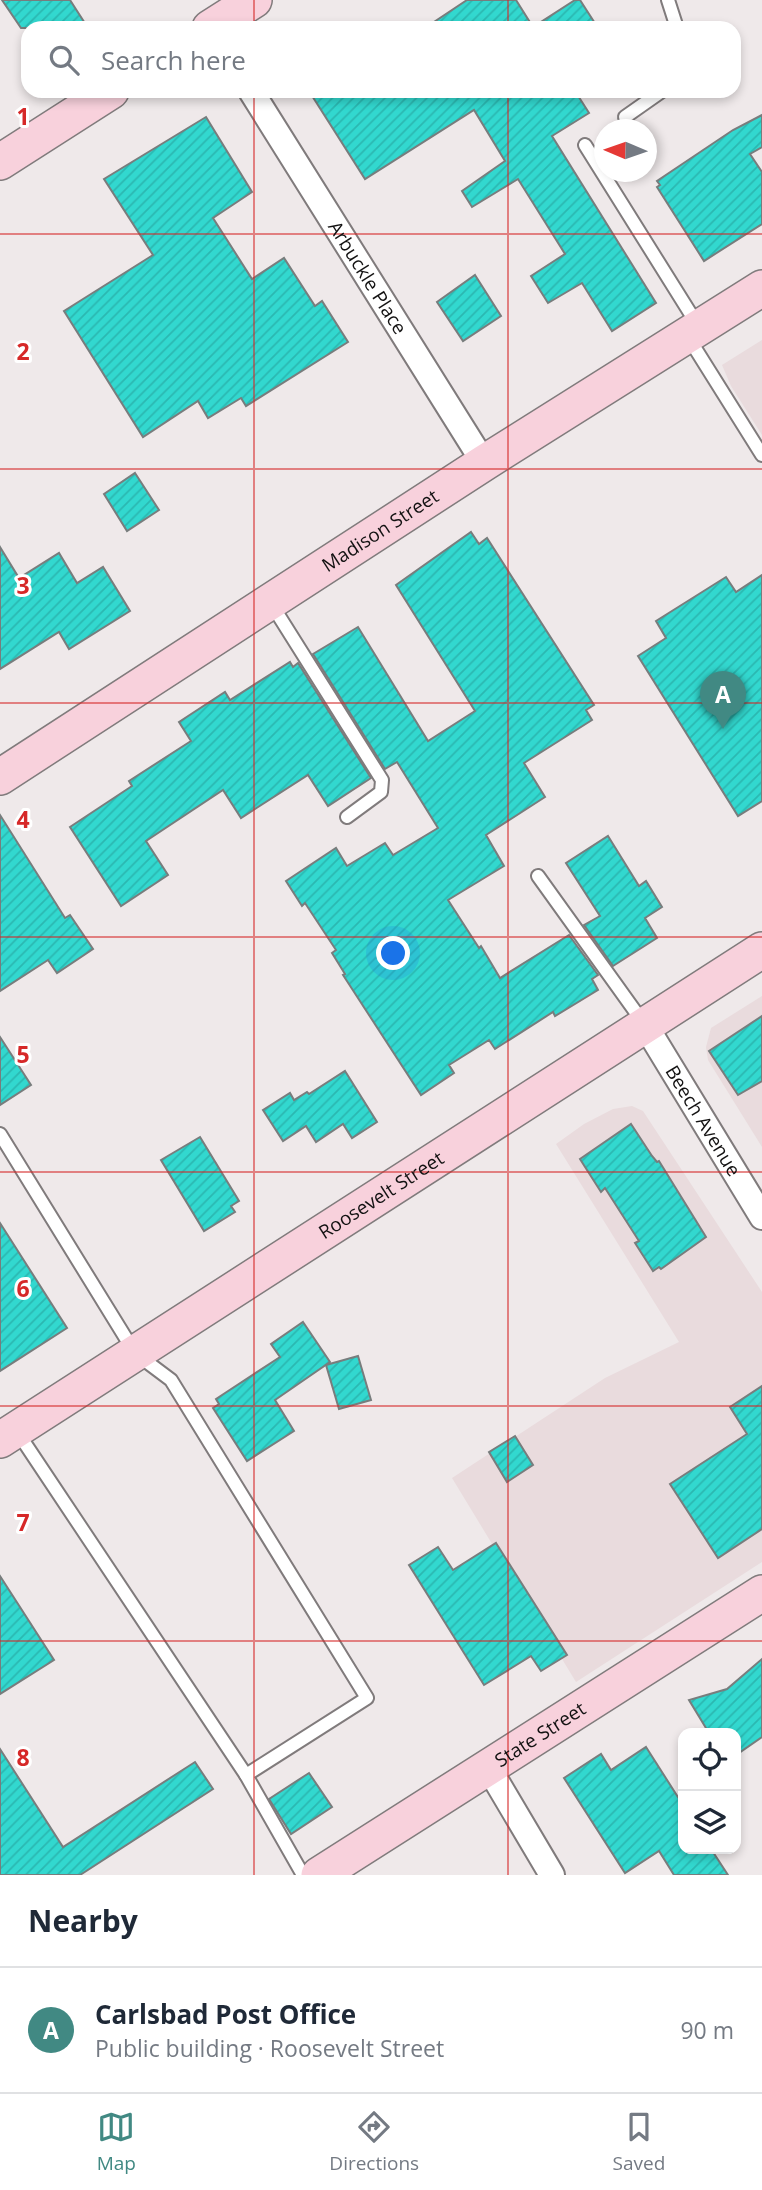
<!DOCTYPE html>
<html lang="en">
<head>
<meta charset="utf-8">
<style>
  body { margin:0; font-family:"Open Sans",sans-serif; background:#f6f6f7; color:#1f2937 }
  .controls { position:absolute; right:21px; bottom:21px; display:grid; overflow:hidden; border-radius:14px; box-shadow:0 4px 10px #0003 }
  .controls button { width:63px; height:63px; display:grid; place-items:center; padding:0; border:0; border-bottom:2px solid #e0e1e3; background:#fff; color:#1f2937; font:35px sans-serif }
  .compass { position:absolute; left:594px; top:119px; width:63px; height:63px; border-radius:50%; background:#fff; box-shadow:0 4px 10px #0003; rotate:272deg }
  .you { position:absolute; left:394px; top:954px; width:24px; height:24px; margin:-18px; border:5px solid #fff; border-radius:50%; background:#1a73e8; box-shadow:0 0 0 10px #1a73e833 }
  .badge { display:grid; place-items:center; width:46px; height:46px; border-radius:50%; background:#418983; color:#fff; font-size:23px; font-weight:700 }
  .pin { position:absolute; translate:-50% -58px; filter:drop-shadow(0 2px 4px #0008) }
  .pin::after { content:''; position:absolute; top:37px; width:24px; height:21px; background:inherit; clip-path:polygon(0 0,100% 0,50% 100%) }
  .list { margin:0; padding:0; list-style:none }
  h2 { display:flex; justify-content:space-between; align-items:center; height:91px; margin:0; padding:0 28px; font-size:30px }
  h2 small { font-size:23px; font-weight:400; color:#747a83 }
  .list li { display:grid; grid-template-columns:46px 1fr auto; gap:21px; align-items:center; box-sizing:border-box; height:126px; padding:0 28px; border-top:2px solid #e0e1e3 }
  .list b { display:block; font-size:26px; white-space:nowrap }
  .list p { margin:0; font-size:23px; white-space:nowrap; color:#747a83 }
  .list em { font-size:23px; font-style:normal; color:#747a83 }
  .icon { flex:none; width:38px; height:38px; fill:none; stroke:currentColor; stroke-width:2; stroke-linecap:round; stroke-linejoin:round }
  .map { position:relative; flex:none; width:762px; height:1875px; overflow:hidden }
  .search { position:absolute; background:#fff; box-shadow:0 4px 10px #0003; left:21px; right:21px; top:21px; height:77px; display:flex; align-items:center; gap:18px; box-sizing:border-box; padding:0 24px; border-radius:21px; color:#747a83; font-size:26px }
  .sheet { height:217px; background:#fff }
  nav { display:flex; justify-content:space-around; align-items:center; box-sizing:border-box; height:98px; border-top:2px solid #e0e1e3; background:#fff; font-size:19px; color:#747a83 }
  nav a { display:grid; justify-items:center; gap:4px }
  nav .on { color:#418983 }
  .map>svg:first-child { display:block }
  .built { fill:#e9dbdd }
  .building { fill:url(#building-hatch); stroke:#787d7d; stroke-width:2 }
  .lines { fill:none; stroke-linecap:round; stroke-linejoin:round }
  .lane-casing { stroke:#807b7c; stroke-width:16 }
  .street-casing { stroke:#807b7c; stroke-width:28 }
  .secondary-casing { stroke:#807b7c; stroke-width:38 }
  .lane { stroke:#fff; stroke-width:12 }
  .street { stroke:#fff; stroke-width:24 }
  .secondary { stroke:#f8d1dc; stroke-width:35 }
  .grid { fill:none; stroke:#d62828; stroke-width:2; stroke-opacity:0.55 }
  .labels { text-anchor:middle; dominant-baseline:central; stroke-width:6; stroke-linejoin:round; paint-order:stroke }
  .street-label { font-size:19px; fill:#131212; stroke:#fff }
  .grid-label { font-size:23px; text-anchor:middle; font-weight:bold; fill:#d62828; stroke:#fff; stroke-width:6; stroke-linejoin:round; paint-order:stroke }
</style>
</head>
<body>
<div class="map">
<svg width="762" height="1875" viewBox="0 0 762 1875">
  <defs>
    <pattern id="building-hatch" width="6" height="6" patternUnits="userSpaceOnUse" patternTransform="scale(1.75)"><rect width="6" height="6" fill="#32d8cf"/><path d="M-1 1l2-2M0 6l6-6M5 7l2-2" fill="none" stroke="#2bb8b1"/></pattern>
  </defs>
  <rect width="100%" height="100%" fill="#efe9ea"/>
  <g class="built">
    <path d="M762 340V435L731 386 722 365Z"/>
    <path d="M762 996V1147L708 1060 706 1047 711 1028Z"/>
    <path d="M632 1106 643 1111 762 1292V1562L576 1682 452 1478 605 1378 679 1342 556 1144 584 1124 613 1109Z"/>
  </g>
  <g class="building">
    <path d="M2 0H70L88 28H21Z"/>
    <path d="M467 0H516L533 27 575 0H580L598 28H425Z"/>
    <path d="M309 91H575L589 113 552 136 656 303 612 331 582 283 548 303 531 276 565 254 518 179 472 207 462 191 505 161 474 110 365 179Z"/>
    <path d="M762 115V147L750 154 762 172V224L704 261 657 187 660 185 657 181 733 130Z"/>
    <path d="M206 117 252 192 213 218 252 279 284 258 315 306 322 301 348 342 246 406 241 398 208 418 198 401 143 437 64 311 153 255 104 179Z"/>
    <path d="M475 275 501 316 463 341 437 302Z"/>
    <path d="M135 473 159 510 127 531 104 494Z"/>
    <path d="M471 532 479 544 487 538 594 705 586 710 592 720 524 763 545 797 486 835 504 866 448 900 479 948 481 946 500 978 569 935 598 975 592 979 598 990 555 1016 553 1012 495 1049 489 1040 449 1065 454 1073 421 1095 343 975 345 974 332 953 336 950 305 903 302 906 286 881 336 848 347 866 385 843 393 855 438 828 397 762 385 769 313 654 358 627 428 741 475 711 396 585Z"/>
    <path d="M0 547 19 578 59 553 77 583 103 567 130 611 69 649 59 632 0 669Z"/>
    <path d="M762 575V801L738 816 638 656 666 638 656 621 726 577 736 592Z"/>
    <path d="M290 662 293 667 298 663 371 778 328 806 308 775 241 818 223 790 146 841 168 875 121 906 70 827 132 786 129 781 191 741 179 722 225 692 230 700Z"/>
    <path d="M0 815 65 918 70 915 93 949 57 973 48 960 0 991Z"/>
    <path d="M608 836 639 886 646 881 662 907 645 918 657 938 613 966 584 925 600 916 566 863Z"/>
    <path d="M762 1016V1081L738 1095 709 1051Z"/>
    <path d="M0 1037 31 1085 0 1105Z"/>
    <path d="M345 1071 377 1122 352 1138 343 1124 316 1142 306 1126 283 1141 263 1110 290 1093 294 1100 307 1092 309 1094Z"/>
    <path d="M631 1124 652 1156 657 1162 659 1161 706 1237 661 1269 659 1267 653 1271 635 1243 639 1241 605 1188 601 1192 580 1159Z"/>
    <path d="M200 1137 239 1201 231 1206 235 1212 204 1231 161 1160Z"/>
    <path d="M0 1223 67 1328 0 1371Z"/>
    <path d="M303 1322 330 1362 275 1400 294 1431 247 1461 213 1408 219 1404 216 1399 280 1357 271 1344Z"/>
    <path d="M358 1356 371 1400 339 1409 326 1365Z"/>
    <path d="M762 1386V1529L718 1558 670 1484 747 1434 730 1407Z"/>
    <path d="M515 1436 533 1465 507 1482 489 1452Z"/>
    <path d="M496 1543 567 1655 541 1671 531 1656 484 1685 409 1565 438 1547 453 1570Z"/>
    <path d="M0 1576 54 1660 0 1694Z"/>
    <path d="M762 1659V1737L736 1755V1733H709L689 1700 727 1689Z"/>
    <path d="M646 1747 683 1805V1849H711L728 1875H674L659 1851 625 1873 564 1778 601 1754 611 1770Z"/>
    <path d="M0 1749 63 1847 195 1762 213 1789 80 1875H0Z"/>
    <path d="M309 1773 332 1807 291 1834 269 1799Z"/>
  </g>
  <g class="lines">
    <g class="lane-casing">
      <g id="lane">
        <path d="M668 0 677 28"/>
        <path d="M625 117 662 91"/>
        <path d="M585 145 697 324"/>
        <path d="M688 337 762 455"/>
        <path d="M272 605 382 780 381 792 347 817"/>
        <path d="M538 876 645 1025"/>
        <path d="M0 1134 135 1353 171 1380 367 1698 246 1775 18 1433"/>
        <path d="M246 1775 303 1875"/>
      </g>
    </g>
    <g class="street-casing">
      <g id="street">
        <path id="s1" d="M251 91 484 463"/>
        <path id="s2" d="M645 1025 762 1217"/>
        <path d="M488 1767 552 1875"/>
      </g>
    </g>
    <g class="secondary-casing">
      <g id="secondary">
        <path d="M210 28 254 0"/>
        <path d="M0 162 111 91"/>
        <path id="s3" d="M0 777 484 463 762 288"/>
        <path id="s4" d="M0 1440 762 950"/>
        <path id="s5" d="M319 1875 762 1593"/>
      </g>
    </g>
    <use href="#lane" class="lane"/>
    <use href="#street" class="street"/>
    <use href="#secondary" class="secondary"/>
  </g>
  <path class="grid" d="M254 0V28M508 0V28M254 91V1875M508 91V1875M0 234H762M0 469H762M0 703H762M0 937H762M0 1172H762M0 1406H762M0 1641H762"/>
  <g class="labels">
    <g class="street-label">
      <text stroke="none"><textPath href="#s1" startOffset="220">Arbuckle Place</textPath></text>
      <text stroke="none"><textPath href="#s3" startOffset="453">Madison Street</textPath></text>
      <text stroke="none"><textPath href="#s2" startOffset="112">Beech Avenue</textPath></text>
      <text stroke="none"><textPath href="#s4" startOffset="453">Roosevelt Street</textPath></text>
      <text stroke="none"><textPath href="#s5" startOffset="262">State Street</textPath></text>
    </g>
  </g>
  <g class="grid-label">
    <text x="23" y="125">1</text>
    <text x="23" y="360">2</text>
    <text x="23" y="594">3</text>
    <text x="23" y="828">4</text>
    <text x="23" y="1063">5</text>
    <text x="23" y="1297">6</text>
    <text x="23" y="1531">7</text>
    <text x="23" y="1766">8</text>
  </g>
</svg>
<div class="controls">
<button><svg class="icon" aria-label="locate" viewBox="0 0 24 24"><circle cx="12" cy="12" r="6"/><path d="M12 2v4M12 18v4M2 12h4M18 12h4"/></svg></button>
<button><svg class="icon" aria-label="layers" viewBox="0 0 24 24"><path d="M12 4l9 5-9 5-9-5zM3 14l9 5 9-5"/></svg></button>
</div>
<svg class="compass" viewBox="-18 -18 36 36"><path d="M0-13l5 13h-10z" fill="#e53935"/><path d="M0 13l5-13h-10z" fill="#747a83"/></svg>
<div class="you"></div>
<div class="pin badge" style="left:723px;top:729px">A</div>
<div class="search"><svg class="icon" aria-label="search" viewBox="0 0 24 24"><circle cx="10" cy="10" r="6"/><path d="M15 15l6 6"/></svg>Search here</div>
</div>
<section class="sheet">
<h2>Nearby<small></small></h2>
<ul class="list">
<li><span class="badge">A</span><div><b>Carlsbad Post Office</b><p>Public building · Roosevelt Street</p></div><em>90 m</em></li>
</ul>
</section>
<nav>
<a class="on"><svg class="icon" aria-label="map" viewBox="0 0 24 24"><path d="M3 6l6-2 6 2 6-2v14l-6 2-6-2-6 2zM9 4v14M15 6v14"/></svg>Map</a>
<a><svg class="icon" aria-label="directions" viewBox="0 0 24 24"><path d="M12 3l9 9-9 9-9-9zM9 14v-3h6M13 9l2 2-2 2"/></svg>Directions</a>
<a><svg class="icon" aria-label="saved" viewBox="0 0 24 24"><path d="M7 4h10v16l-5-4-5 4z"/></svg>Saved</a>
</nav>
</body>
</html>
